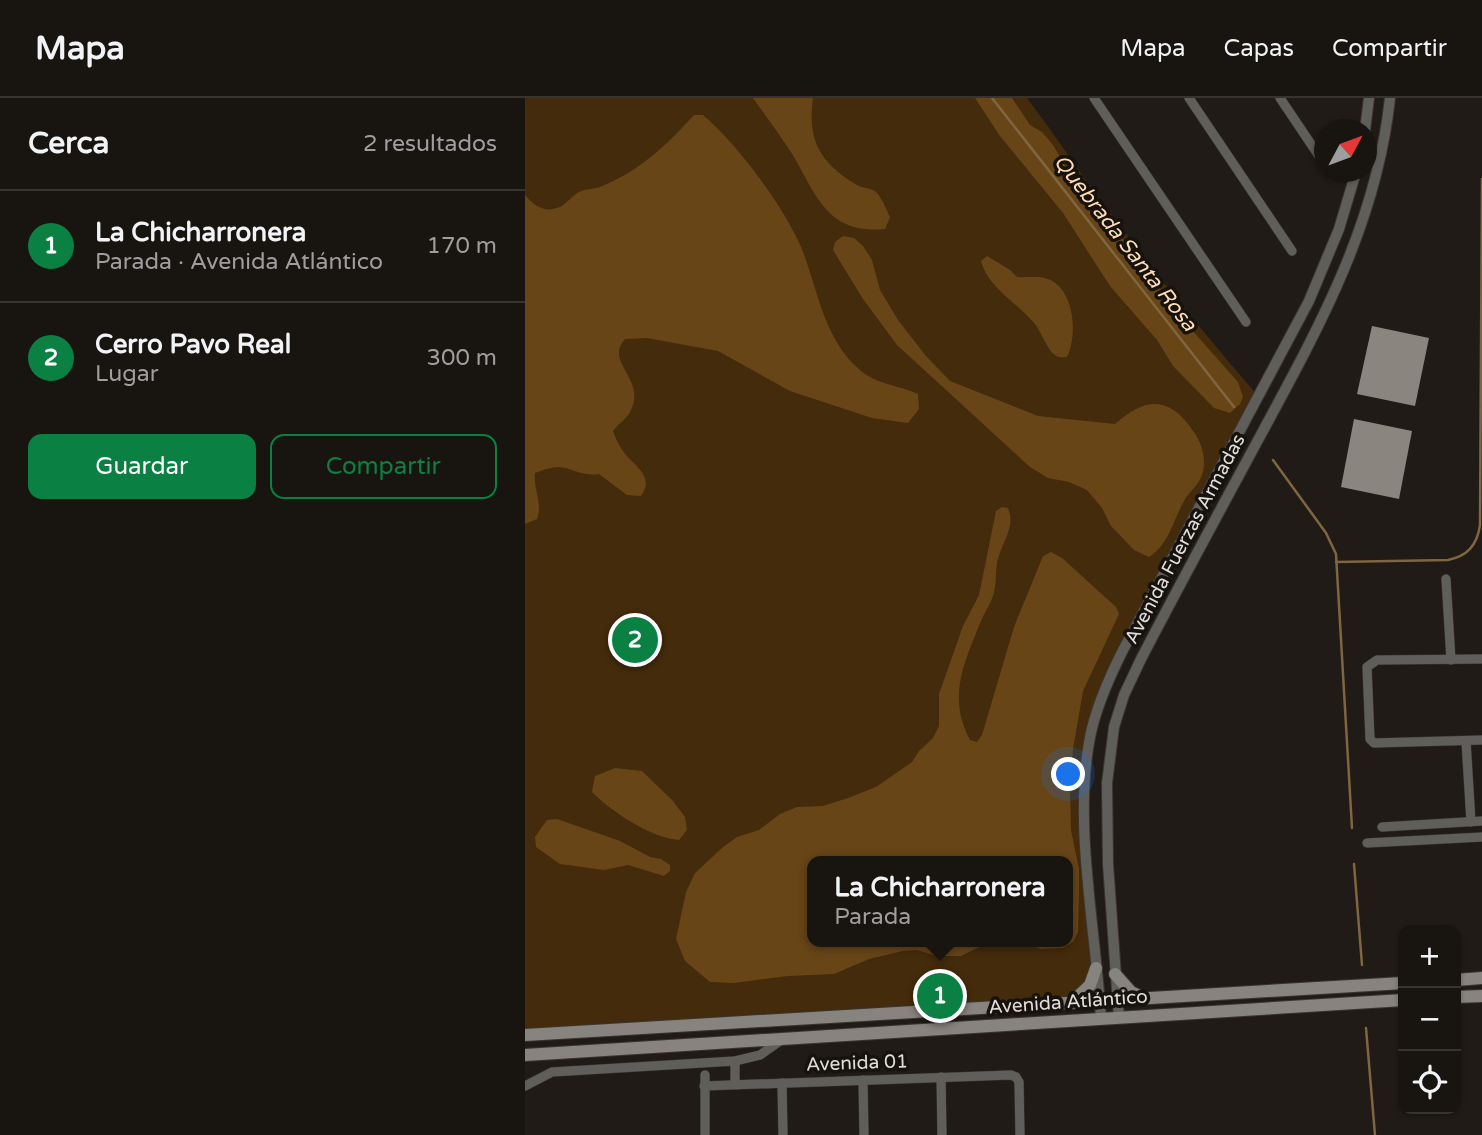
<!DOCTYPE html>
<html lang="es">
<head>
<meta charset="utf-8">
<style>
  body { margin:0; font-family:"Varela Round",sans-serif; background:#25211e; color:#f1f3f6 }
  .controls { position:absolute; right:21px; bottom:21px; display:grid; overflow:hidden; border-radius:14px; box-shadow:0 2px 5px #0004 }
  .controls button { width:63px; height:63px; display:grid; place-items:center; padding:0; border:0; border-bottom:2px solid #363330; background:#181410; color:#f1f3f6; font:35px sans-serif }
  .compass { position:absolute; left:789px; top:21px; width:63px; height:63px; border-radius:50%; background:#181410; box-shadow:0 2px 5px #0004; rotate:49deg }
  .you { position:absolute; left:544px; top:677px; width:24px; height:24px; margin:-18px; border:5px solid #fff; border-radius:50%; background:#1a73e8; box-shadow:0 0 0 10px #1a73e833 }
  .badge { display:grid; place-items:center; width:46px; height:46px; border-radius:50%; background:#0b8043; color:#fff; font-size:23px; font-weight:700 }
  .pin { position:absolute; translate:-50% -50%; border:4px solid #fff; box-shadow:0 2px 7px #0006 }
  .popup { position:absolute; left:282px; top:758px; width:266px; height:91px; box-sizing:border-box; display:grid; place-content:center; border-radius:14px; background:#181410; filter:drop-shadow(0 2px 5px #0005); font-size:23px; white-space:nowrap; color:#9f9e9f }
  .popup b { font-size:26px; color:#f1f3f6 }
  .popup::after { content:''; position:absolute; left:50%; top:100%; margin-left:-14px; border:14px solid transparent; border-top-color:#181410 }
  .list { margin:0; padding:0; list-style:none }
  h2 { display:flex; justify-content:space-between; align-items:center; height:91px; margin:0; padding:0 28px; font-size:30px }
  h2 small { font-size:23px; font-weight:400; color:#9f9e9f }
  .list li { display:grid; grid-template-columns:46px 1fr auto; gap:21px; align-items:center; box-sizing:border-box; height:112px; padding:0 28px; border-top:2px solid #363330 }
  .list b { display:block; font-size:26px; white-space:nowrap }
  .list p { margin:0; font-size:23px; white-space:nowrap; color:#9f9e9f }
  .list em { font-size:23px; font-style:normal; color:#9f9e9f }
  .actions { display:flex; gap:14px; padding:21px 28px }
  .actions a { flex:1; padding:16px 0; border:2px solid #0b8043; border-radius:14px; text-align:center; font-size:24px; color:#0b8043 }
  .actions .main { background:#0b8043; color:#fff }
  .icon { flex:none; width:38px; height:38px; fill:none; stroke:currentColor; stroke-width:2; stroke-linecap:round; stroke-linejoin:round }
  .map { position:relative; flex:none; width:957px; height:1037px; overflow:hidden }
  header { display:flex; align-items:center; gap:42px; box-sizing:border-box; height:98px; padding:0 35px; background:#181410; border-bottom:2px solid #363330 }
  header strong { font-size:33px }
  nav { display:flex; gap:38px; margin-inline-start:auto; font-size:24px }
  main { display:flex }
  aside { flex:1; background:#181410 }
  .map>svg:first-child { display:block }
  .green { fill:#442b0b; fill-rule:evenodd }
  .forest { fill:#684517; fill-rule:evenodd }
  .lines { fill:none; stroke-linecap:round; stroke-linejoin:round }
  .stream { stroke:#7f6641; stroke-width:2.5 }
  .building { fill:#8b857f }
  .minor-casing { stroke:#3b3631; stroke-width:10 }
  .tertiary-casing { stroke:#3b3631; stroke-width:12 }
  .secondary-casing { stroke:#3b3631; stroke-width:14 }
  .minor { stroke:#605e5b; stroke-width:9 }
  .tertiary { stroke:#605e5b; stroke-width:10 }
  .secondary { stroke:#87837f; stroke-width:12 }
  .labels { text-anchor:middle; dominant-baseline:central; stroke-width:7; stroke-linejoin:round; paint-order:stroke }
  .street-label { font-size:19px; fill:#e1ddda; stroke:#16120d }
  .water-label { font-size:21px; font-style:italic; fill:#ffdcb5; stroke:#16120d }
</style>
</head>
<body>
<header>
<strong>Mapa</strong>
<nav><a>Mapa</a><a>Capas</a><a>Compartir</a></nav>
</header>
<main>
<aside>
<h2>Cerca<small>2 resultados</small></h2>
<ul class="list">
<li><span class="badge">1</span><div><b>La Chicharronera</b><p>Parada · Avenida Atlántico</p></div><em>170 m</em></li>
<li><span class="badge">2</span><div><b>Cerro Pavo Real</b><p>Lugar</p></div><em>300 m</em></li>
</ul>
<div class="actions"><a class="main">Guardar</a><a>Compartir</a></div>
</aside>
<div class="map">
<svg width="957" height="1037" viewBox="0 0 957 1037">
  <rect width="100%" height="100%" fill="#201b16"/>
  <path class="green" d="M0 0H502C525 30 546 62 568 92 620 163 676 232 733 298L582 584 561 670 571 870 555 899 0 937ZM287 763H543V844H287Z"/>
  <g class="forest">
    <path d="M228 0H288C282 42 295 65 332 87 339 91 346 89 352 95 358 102 361 111 365 119L360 131C301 137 291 95 266 54 254 36 241 18 228 0Z"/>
    <path d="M450 0H487L505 27 517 34 528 47 555 93 587 127 666 231 713 284 718 299 715 306 705 315 689 310 648 268 632 242 585 188 538 115 475 38Z"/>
    <path d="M169 17H178C212 46 258 107 276 149 293 190 298 241 335 272 352 287 374 287 393 296L394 311 383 325 347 320 265 293 193 253 122 240 100 241C79 264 121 280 106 312 102 321 94 325 88 333 91 342 95 350 101 357 113 370 129 380 116 398L102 397 74 376C58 379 48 370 34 369 26 369 18 372 10 375 8 391 18 404 12 421L0 426V97C10 109 21 116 37 108 43 104 48 97 54 94 60 91 68 91 75 89 113 74 142 47 169 17Z"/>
    <path d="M318 138 329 140 338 148 347 162 355 192 373 222 401 258 425 283 513 318 590 326C621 298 645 298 669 334 677 346 681 359 678 374 675 387 663 394 658 405 647 425 644 446 624 459L609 452 586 428 577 410 562 392 544 384 523 380 505 369 372 247 338 201 308 152 310 144Z"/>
    <path d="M462 158 485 172 492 179C500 180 511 178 520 180 550 188 553 237 542 259 537 259 536 260 531 258 522 252 517 235 510 226 493 205 463 190 456 163Z"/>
    <path d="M477 409 483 410C491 429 477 444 473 461 470 471 472 483 469 494 467 504 460 513 456 523 439 565 422 598 445 642L452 644 457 637 489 529 518 458 526 454 537 460 591 509 594 516 558 593 548 651 545 688 546 732 554 771V794L553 834 548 844 538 850 515 851 501 845 464 844 436 858H412L392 852 378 853 344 861 309 876 263 878 209 885 185 884 160 863 151 841 161 794 170 775 198 749 212 739 234 732 255 716 272 709 298 708 323 700 351 689 387 664 394 653 408 640 414 628V596L438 528 454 497 471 413ZM287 763H543V844H287Z"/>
    <path d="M90 670 117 673 148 703 160 719 162 732 154 742C126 740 87 714 67 694L70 678Z"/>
    <path d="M32 721 95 743 125 759 136 761 145 767V773L139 778 103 767 79 772 35 766 11 749 10 739 22 722Z"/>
  </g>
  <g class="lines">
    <g class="stream">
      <path d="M467 0 709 309"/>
      <path d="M748 362 801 435 811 456 827 730"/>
      <path d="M811 464 923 462C942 458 952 448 955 427L957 81"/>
      <path d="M829 766 837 867"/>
      <path d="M841 930 850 1037"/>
    </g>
  </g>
  <g class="building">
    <path d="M847 228 904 240 890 308 832 296Z"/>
    <path d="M829 321 887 333 874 401 816 389Z"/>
  </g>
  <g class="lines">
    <g class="minor-casing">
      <g id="minor">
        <path d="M569 0 721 224"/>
        <path d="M664 0 767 153"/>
        <path d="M755 0 800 67"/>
        <path d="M921 481 926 562"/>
        <path d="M957 561 852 562 842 569 845 641 849 645 957 642"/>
        <path d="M941 643 946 724"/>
        <path d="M857 729 957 723"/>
        <path d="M842 745 957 739"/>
        <path d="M180 977V1037"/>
        <path d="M416 979 417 1037"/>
        <path d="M338 982 339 1037"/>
        <path d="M257 985 258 1037"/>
        <path d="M210 986V963"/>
        <path d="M0 988 27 974 210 963 235 957 255 943"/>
        <path d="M179 988 486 977 491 979 494 984 495 1037"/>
      </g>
    </g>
    <g class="tertiary-casing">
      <g id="tertiary">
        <path d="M840 32 844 0"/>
        <path d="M594 920 583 766 582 685 589 629 599 597 616 561C656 484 698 407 739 331 797 224 852 123 865 0"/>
        <path d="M576 921C571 832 548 726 565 639 571 609 583 582 597 554L784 203 814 131 831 74"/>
      </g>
    </g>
    <g class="secondary-casing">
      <g id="secondary">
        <path d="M590 876 606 894 619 900"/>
        <path d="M931 882 957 880"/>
        <path d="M931 899 957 898"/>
        <path d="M546 905 565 887 571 870"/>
        <path d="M0 937 878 885"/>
        <path d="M0 957 878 902"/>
      </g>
    </g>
    <use href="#minor" class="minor"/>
    <use href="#tertiary" class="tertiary"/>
    <use href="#secondary" class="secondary"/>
  </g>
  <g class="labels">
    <g class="street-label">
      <text transform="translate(660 441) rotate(-62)">Avenida Fuerzas Armadas</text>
      <text transform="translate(543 904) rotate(-4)">Avenida Atlántico</text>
      <text transform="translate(332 965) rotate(-2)">Avenida 01</text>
    </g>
    <g class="water-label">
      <text transform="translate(600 145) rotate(52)">Quebrada Santa Rosa</text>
    </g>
  </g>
</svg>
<div class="controls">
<button>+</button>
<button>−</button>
<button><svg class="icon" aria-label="locate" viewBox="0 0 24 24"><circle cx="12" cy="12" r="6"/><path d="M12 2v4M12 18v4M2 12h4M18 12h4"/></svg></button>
</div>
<svg class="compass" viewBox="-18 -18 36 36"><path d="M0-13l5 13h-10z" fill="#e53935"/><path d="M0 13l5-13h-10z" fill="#9f9e9f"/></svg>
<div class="you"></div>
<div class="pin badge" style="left:415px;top:898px">1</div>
<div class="popup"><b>La Chicharronera</b>Parada</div>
<div class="pin badge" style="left:110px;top:542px">2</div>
</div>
</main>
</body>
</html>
